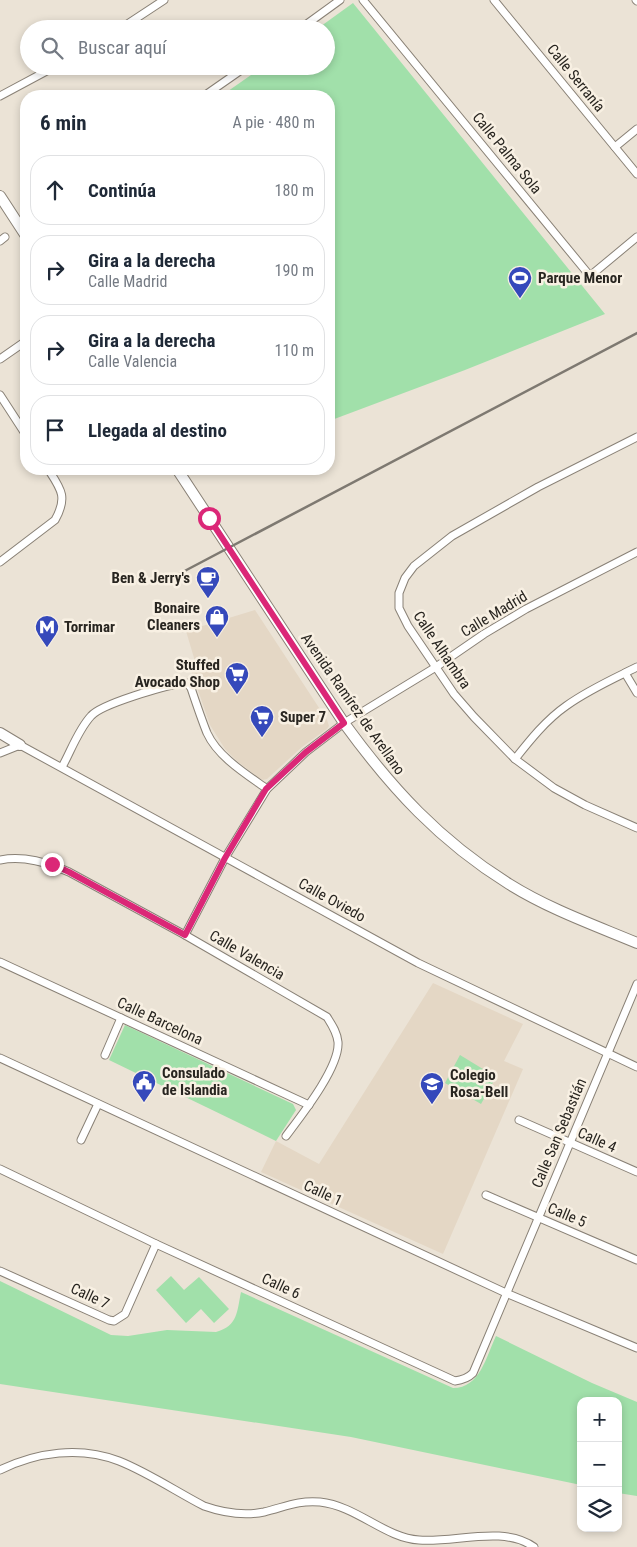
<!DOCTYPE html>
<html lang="es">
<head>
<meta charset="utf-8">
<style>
  body { margin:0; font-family:"Roboto Condensed",sans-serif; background:#f2f2f3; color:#1f2937 }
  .controls { position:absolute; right:15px; bottom:15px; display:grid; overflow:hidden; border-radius:10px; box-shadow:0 2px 8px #0003 }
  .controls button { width:45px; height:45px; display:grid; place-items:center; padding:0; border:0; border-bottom:1px solid #e0e1e3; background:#fff; color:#1f2937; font:25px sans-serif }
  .stop { position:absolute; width:15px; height:15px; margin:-11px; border:4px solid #db2777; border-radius:50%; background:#fff }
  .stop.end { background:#db2777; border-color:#fff; box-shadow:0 1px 5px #0008 }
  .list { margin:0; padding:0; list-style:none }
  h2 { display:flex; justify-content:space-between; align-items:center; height:65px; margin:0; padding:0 20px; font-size:21px }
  h2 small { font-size:16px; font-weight:400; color:#747a83 }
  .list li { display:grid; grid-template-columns:32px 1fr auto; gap:15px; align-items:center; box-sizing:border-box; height:70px; margin:0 10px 10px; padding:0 10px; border:1px solid #e0e1e3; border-radius:20px }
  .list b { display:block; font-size:19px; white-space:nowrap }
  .list p { margin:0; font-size:16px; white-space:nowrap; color:#747a83 }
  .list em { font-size:16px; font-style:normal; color:#747a83 }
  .icon { flex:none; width:28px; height:28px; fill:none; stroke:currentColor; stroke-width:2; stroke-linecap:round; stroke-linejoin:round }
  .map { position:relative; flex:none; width:637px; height:1547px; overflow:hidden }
  .search { position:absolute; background:#fff; box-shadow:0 2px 8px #0003; left:20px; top:20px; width:315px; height:55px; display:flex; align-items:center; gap:12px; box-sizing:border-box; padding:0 18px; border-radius:28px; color:#747a83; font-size:19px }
  .panel { position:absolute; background:#fff; box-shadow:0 2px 8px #0003; left:20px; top:90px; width:315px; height:385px; border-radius:20px }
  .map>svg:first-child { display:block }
  .built { fill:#e4d7c5 }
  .green { fill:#a1e0aa }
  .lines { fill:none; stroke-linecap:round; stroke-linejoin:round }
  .street-casing { stroke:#898176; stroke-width:9 }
  .secondary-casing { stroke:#898176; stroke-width:12 }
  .street { stroke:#fff; stroke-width:7 }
  .secondary { stroke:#fff; stroke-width:10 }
  .rail { stroke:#7e7971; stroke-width:2.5 }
  .route { stroke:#db2777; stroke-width:6 }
  .labels { text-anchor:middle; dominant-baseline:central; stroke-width:5; stroke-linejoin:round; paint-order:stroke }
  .street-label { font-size:15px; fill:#282520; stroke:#f8f0e3 }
  .poi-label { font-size:15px; font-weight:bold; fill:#282520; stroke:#f8f0e3; text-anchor:start }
</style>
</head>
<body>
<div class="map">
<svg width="637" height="1547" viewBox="0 0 637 1547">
  <rect width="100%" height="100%" fill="#ebe3d6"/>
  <g class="built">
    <path d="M255 610 327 720 329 726 327 729 302 747 267 779 263 780 259 778 237 761 225 749 210 725 191 670 197 668 186 631Z"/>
    <path d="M433 983 523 1024 504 1061 523 1069 443 1254 261 1172 276 1141 319 1164Z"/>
  </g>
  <g class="green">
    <path d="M353 3 605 314 465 370 329 421V96H221L264 66H326V29H317Z"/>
    <path d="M125 1025 293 1104 296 1110 276 1141 109 1060Z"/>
    <path d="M460 1055 496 1077 481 1104 445 1083Z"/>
    <path d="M171 1276 184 1290 199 1277 229 1309 214 1323 201 1309 186 1323 156 1290Z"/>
    <path d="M0 1281 111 1335 128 1336 167 1330 216 1332C238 1326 237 1311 241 1292L453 1388C480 1388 486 1357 496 1336L592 1383 637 1402V1496L618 1493V1401H581V1485L351 1437 0 1384Z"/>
  </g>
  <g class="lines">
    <g class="street-casing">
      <g id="street">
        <path d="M363 0 590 276 637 237"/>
        <path d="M494 0 637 174"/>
        <path d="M636 0 637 1"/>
        <path d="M120 29 164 0"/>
        <path d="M300 29 340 0"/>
        <path d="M0 96 56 66"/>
        <path d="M204 96 247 66"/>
        <path d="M615 147 637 129"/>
        <path d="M0 241 5 237"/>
        <path d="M0 359 26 341"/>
        <path d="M0 395 26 435"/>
        <path d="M637 437 538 487 452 536 414 566 405 578 399 593V608L408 626 454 694 474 717 515 759 554 788 585 805 637 828"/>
        <path d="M0 562 55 520C68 497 61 489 48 469"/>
        <path d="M625 673 637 693"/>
        <path d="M0 753 20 745 418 963 637 1067"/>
        <path d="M515 759C530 740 546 720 566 706 588 690 613 679 637 667"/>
        <path d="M62 767C71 751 78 730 91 716 101 704 164 686 182 683H187L191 688C196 703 201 718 207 733 218 757 246 774 267 789"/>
        <path d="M0 860C24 855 48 863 69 872L185 935 327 1017C332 1025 337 1032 338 1042 340 1067 301 1116 286 1136"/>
        <path d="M185 935 225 858 267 789 306 752 344 723 436 667 484 634 526 609 637 552"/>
        <path d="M0 962 309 1105"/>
        <path d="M105 1055 121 1018"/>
        <path d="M0 1058 506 1293 637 1348"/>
        <path d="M519 1120 637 1172"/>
        <path d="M81 1140 98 1104"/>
        <path d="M0 1169 156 1244 455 1381C463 1380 468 1378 473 1373L637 984"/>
        <path d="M486 1195 637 1260"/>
        <path d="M0 1271 109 1320 114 1321 125 1314 156 1244"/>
        <path d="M0 1470C37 1452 80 1446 119 1461 147 1472 177 1492 204 1506 224 1513 244 1516 264 1512 285 1507 298 1500 320 1502 357 1506 385 1538 419 1540 455 1543 503 1525 534 1547"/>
      </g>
    </g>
    <g class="secondary-casing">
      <g id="secondary">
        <path d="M0 196 26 236"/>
        <path d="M177 469 344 723C392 789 440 841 509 884 549 909 594 925 637 943"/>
        <path d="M0 733 20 745"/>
      </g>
    </g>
    <use href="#street" class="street"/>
    <use href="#secondary" class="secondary"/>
    <path class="rail" d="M177 575 637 333"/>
  </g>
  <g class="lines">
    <path class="route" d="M52 864 69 872 185 935 225 858 266 789 306 752 344 723 209 518"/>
  </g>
  <defs>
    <g id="stadium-pin" transform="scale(1.25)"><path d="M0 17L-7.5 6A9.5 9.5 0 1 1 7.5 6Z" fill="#3549bb" stroke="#f8f0e3"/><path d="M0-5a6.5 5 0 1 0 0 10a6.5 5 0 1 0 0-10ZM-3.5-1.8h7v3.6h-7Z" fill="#fff"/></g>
    <g id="cafe-pin" transform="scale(1.25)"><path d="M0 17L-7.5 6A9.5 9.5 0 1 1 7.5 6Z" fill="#3549bb" stroke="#f8f0e3"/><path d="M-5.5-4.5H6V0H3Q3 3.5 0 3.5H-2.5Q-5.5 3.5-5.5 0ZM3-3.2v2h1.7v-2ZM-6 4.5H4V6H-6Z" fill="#fff"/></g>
    <g id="shop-pin" transform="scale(1.25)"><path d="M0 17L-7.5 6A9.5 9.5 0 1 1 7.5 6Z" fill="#3549bb" stroke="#f8f0e3"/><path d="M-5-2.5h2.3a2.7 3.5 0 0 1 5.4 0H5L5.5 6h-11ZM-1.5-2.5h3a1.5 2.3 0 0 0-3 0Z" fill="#fff"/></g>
    <g id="metro-pin" transform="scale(1.25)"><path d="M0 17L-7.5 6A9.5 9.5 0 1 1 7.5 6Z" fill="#3549bb" stroke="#f8f0e3"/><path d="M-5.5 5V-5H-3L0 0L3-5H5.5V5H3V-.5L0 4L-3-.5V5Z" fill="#fff"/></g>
    <g id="supermarket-pin" transform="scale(1.25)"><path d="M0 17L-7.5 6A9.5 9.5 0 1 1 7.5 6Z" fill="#3549bb" stroke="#f8f0e3"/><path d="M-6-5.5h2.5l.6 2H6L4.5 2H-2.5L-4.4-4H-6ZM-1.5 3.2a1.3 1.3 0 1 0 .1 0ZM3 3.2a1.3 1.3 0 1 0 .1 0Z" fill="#fff"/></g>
    <g id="civic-pin" transform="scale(1.25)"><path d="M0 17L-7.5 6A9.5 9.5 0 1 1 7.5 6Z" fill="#3549bb" stroke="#f8f0e3"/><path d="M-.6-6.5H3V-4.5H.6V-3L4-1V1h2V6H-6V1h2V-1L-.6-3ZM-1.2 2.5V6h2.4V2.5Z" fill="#fff"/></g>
    <g id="university-pin" transform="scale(1.25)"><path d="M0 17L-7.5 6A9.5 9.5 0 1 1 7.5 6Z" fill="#3549bb" stroke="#f8f0e3"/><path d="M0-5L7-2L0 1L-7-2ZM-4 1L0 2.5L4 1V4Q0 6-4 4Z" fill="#fff"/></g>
  </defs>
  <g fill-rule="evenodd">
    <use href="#stadium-pin" x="520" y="278"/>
    <use href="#cafe-pin" x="208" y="578"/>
    <use href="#shop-pin" x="217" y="617"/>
    <use href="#metro-pin" x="47" y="627"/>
    <use href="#supermarket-pin" x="237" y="674"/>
    <use href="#supermarket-pin" x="262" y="717"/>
    <use href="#civic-pin" x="144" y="1082"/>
    <use href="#university-pin" x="432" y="1084"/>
  </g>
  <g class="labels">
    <g class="street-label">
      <text transform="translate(576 78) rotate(51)">Calle Serranía</text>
      <text transform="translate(507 153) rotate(51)">Calle Palma Sola</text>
      <text transform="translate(494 614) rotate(-31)">Calle Madrid</text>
      <text transform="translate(442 650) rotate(56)">Calle Alhambra</text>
      <text transform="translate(353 704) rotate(55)">Avenida Ramírez de Arellano</text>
      <text transform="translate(332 900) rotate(29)">Calle Oviedo</text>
      <text transform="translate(247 955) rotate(30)">Calle Valencia</text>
      <text transform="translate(160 1021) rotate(25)">Calle Barcelona</text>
      <text transform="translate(559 1133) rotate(-67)">Calle San Sebastián</text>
      <text transform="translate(597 1140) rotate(24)">Calle 4</text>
      <text transform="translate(323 1193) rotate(25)">Calle 1</text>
      <text transform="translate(567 1215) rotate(23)">Calle 5</text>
      <text transform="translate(281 1286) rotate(25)">Calle 6</text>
      <text transform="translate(90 1296) rotate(25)">Calle 7</text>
    </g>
    <g class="poi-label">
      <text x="538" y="278">Parque Menor</text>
      <text x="190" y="578" text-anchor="end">Ben &amp; Jerry's</text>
      <text x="200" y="608" text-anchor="end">Bonaire<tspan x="200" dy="17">Cleaners</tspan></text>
      <text x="64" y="627">Torrimar</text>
      <text x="220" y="665" text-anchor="end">Stuffed<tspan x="220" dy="17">Avocado Shop</tspan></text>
      <text x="280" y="717">Super 7</text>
      <text x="162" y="1073">Consulado<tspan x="162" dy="17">de Islandia</tspan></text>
      <text x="450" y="1075">Colegio<tspan x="450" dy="17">Rosa-Bell</tspan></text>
    </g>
  </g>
</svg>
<div class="controls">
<button>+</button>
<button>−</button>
<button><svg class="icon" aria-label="layers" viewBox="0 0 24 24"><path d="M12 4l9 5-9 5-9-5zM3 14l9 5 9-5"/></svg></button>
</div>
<div class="stop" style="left:209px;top:518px"></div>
<div class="stop end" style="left:52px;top:864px"></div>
<div class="search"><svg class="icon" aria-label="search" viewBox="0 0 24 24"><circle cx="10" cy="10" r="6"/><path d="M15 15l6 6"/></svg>Buscar aquí</div>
<section class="panel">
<h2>6 min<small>A pie · 480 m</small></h2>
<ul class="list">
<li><svg class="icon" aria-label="ahead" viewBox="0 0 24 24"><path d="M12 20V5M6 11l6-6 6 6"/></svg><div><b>Continúa</b></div><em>180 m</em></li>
<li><svg class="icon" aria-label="right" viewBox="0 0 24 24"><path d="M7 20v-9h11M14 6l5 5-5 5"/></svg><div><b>Gira a la derecha</b><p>Calle Madrid</p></div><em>190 m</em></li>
<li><svg class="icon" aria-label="right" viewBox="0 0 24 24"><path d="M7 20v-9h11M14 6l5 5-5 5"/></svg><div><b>Gira a la derecha</b><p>Calle Valencia</p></div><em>110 m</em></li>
<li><svg class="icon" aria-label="arrive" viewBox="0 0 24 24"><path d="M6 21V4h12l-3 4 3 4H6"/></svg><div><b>Llegada al destino</b></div></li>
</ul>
</section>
</div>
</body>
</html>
